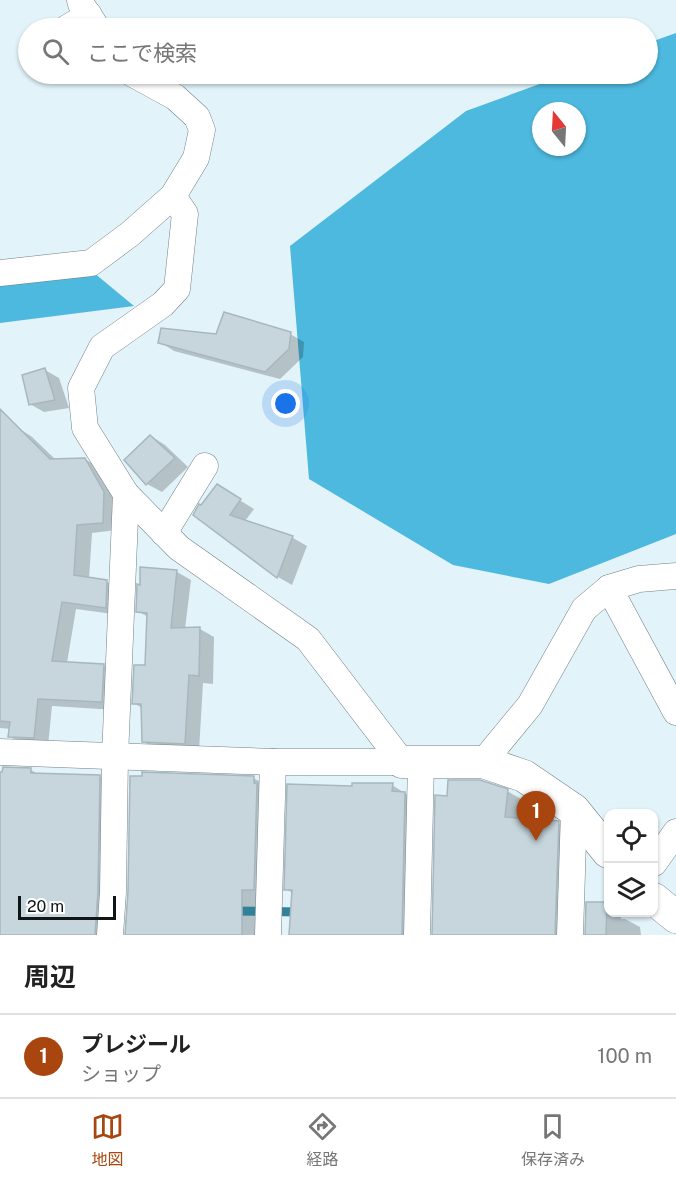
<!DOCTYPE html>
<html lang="ja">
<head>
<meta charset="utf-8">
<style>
  body { margin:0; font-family:"Public Sans","Noto Sans JP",sans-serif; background:#f6f6f6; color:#222 }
  .controls { position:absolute; right:18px; bottom:18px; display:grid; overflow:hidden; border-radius:12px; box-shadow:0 2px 4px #0004 }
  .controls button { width:54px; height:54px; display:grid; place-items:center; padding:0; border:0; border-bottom:2px solid #e0e0e0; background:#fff; color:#222; font:30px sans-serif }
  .compass { position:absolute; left:532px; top:102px; width:54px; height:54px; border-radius:50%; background:#fff; box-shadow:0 2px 4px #0004; rotate:342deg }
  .scale { position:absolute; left:18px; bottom:15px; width:98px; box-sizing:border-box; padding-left:6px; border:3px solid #101618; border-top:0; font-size:16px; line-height:21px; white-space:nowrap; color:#101618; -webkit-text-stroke:4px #fff; paint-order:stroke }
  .you { position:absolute; left:286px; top:404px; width:21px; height:21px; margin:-15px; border:4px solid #fff; border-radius:50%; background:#1a73e8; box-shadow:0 0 0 9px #1a73e833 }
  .badge { display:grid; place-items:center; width:39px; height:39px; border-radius:50%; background:#a94610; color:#fff; font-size:20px; font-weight:700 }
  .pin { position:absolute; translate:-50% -50px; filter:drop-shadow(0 2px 3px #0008) }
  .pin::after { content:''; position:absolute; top:32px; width:21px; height:18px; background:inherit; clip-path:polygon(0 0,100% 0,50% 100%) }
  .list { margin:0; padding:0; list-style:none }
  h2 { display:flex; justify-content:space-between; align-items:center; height:78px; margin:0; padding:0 24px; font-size:26px }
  h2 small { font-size:20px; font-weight:400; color:#767676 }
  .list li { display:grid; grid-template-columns:39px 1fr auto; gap:18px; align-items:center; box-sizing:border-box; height:84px; padding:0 24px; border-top:2px solid #e0e0e0 }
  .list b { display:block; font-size:22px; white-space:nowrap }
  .list p { margin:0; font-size:20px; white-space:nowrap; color:#767676 }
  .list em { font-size:20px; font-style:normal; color:#767676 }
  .icon { flex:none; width:33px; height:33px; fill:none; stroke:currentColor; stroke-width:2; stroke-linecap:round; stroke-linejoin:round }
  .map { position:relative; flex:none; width:676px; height:935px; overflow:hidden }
  .search { position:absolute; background:#fff; box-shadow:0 2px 4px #0004; left:18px; right:18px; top:18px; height:66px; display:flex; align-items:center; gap:15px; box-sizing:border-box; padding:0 21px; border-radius:33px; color:#767676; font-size:22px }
  .sheet { height:162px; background:#fff }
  nav { display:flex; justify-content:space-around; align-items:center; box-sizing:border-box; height:84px; border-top:2px solid #e0e0e0; background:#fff; font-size:16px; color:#767676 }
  nav a { display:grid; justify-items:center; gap:3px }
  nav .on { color:#a94610 }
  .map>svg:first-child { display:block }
  .forest { fill:#4db9de; fill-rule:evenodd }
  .shadow { fill:#0003 }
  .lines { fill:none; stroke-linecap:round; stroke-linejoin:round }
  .stream { stroke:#32819b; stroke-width:9 }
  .building { fill:#c6d6dc; stroke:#a7b7bd; stroke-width:1.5 }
  .minor-casing { stroke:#738187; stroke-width:27 }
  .tertiary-casing { stroke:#738187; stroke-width:33 }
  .minor { stroke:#fff; stroke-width:26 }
  .tertiary { stroke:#fff; stroke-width:32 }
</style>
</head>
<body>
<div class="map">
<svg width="676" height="935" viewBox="0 0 676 935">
  <rect width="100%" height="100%" fill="#e2f3f9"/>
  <g class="forest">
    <path d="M676 33V534L549 584 453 565 309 479 290 246 466 111 567 74H648V43ZM541 111H577V147H541Z"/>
    <path d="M76 258 134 306 0 323V270Z"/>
  </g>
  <g class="shadow">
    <path d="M290 334 304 342 303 357 280 379 174 351 160 342 217 336Z"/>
    <path d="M45 370 59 378 69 408 44 412 30 404Z"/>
    <path d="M0 427H16L31 436 56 460 85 459 99 468 118 496 117 530 92 533 89 579 107 582 121 590 120 615 76 609 67 663 103 665 118 673 116 710 52 706 48 746 24 745 9 736 11 729 0 728Z"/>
    <path d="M151 436 165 445 188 467 162 492 147 484 126 460Z"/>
    <path d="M217 486 254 509 245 521 293 538 307 546 292 585 278 577 195 514Z"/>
    <path d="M142 569 177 572 191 580 185 629H200L214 637 213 684 203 683 199 751 157 750 143 741 142 708 134 703 147 667 148 617 138 611 142 586Z"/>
    <path d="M4 769 31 770 40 775 99 776 114 785 110 935H0V774H4Z"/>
    <path d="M253 778 268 786V898L256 897V935H127Z"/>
    <path d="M392 785 419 802 416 935H291L294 894 286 889 354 787Z"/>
    <path d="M507 791 521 799 519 820 558 823 573 831 569 935H434L448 797Z"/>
    <path d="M606 903 608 904V912H621V919H625L640 927 641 935H586Z"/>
  </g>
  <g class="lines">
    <path class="stream" d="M231 911 301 912"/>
  </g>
  <g class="building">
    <path d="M224 312 291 332 289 349 265 372 158 343 161 328 216 334Z"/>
    <path d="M45 368 55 400 29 405 22 375Z"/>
    <path d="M0 409 50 459 85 458 104 492 103 523 77 525 74 575 107 580 106 608 62 602 52 661 104 664 102 702 38 699 34 738 8 737 10 722 0 721Z"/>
    <path d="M150 435 175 458 146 485 124 460Z"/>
    <path d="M217 484 241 499 230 515 293 536 277 578 193 515 199 504 201 505Z"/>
    <path d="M140 567 177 570 171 628 200 627 199 676 189 675 185 744 142 742 141 704H132L134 665H145L147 613 136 612 137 584 140 585Z"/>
    <path d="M3 767 31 768V773L100 775 98 891 95 935H0V772H2Z"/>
    <path d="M142 772 254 776V783L257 784 254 890H242V935H125L128 892 130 776H142Z"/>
    <path d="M448 780H480L508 789 505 817 559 821 555 935H432L435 795 447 796Z"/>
    <path d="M352 783H393L392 791 405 792 402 935H289L292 890H284L287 784 352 786Z"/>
    <path d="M586 902H607L606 935H585Z"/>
  </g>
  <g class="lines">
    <g class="minor-casing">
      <g id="minor">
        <path d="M80 0 81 4 97 28"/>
        <path d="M67 28 89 15"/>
        <path d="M173 196 185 214 177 289 163 304 102 347 81 388 85 428 126 494 179 548 308 639 402 762"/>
        <path d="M0 273 91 263 130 234 173 196 196 158 202 130 197 117 175 97 133 74"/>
        <path d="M164 533 205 466"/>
        <path d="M609 588 676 712"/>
        <path d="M0 752 273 762H402"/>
        <path d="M483 762 530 705 584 609 609 588 639 579 676 576"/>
        <path d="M654 863 676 832"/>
        <path d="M110 935 113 892 115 757 126 494"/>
        <path d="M268 935 273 762"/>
        <path d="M417 935 421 763"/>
        <path d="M570 935 574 810"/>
      </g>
    </g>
    <g class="tertiary-casing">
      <g id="tertiary">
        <path d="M402 762H483L524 776 574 810 608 852"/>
        <path d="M654 899 676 917"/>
      </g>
    </g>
    <use href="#minor" class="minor"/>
    <use href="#tertiary" class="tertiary"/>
  </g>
</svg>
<div class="controls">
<button><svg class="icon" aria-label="locate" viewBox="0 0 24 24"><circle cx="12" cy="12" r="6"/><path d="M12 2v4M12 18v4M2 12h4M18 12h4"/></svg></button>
<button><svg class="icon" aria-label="layers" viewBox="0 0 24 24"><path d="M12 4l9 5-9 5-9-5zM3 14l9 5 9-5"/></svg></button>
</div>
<svg class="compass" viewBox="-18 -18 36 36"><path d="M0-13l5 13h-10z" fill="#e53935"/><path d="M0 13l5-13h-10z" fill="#767676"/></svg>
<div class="scale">20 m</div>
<div class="you"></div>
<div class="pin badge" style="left:536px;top:841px">1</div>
<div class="search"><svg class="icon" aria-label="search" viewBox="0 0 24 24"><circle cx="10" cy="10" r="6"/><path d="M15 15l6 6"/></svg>ここで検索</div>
</div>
<section class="sheet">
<h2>周辺<small></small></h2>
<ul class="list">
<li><span class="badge">1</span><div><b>プレジール</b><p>ショップ</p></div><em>100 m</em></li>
</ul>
</section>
<nav>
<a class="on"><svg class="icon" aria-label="map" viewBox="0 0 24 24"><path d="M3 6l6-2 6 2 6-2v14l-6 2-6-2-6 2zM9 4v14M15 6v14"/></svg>地図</a>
<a><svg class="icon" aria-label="directions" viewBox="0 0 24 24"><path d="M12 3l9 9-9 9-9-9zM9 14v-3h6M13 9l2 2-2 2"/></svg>経路</a>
<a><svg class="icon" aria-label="saved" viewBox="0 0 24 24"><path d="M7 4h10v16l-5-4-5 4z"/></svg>保存済み</a>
</nav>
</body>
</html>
